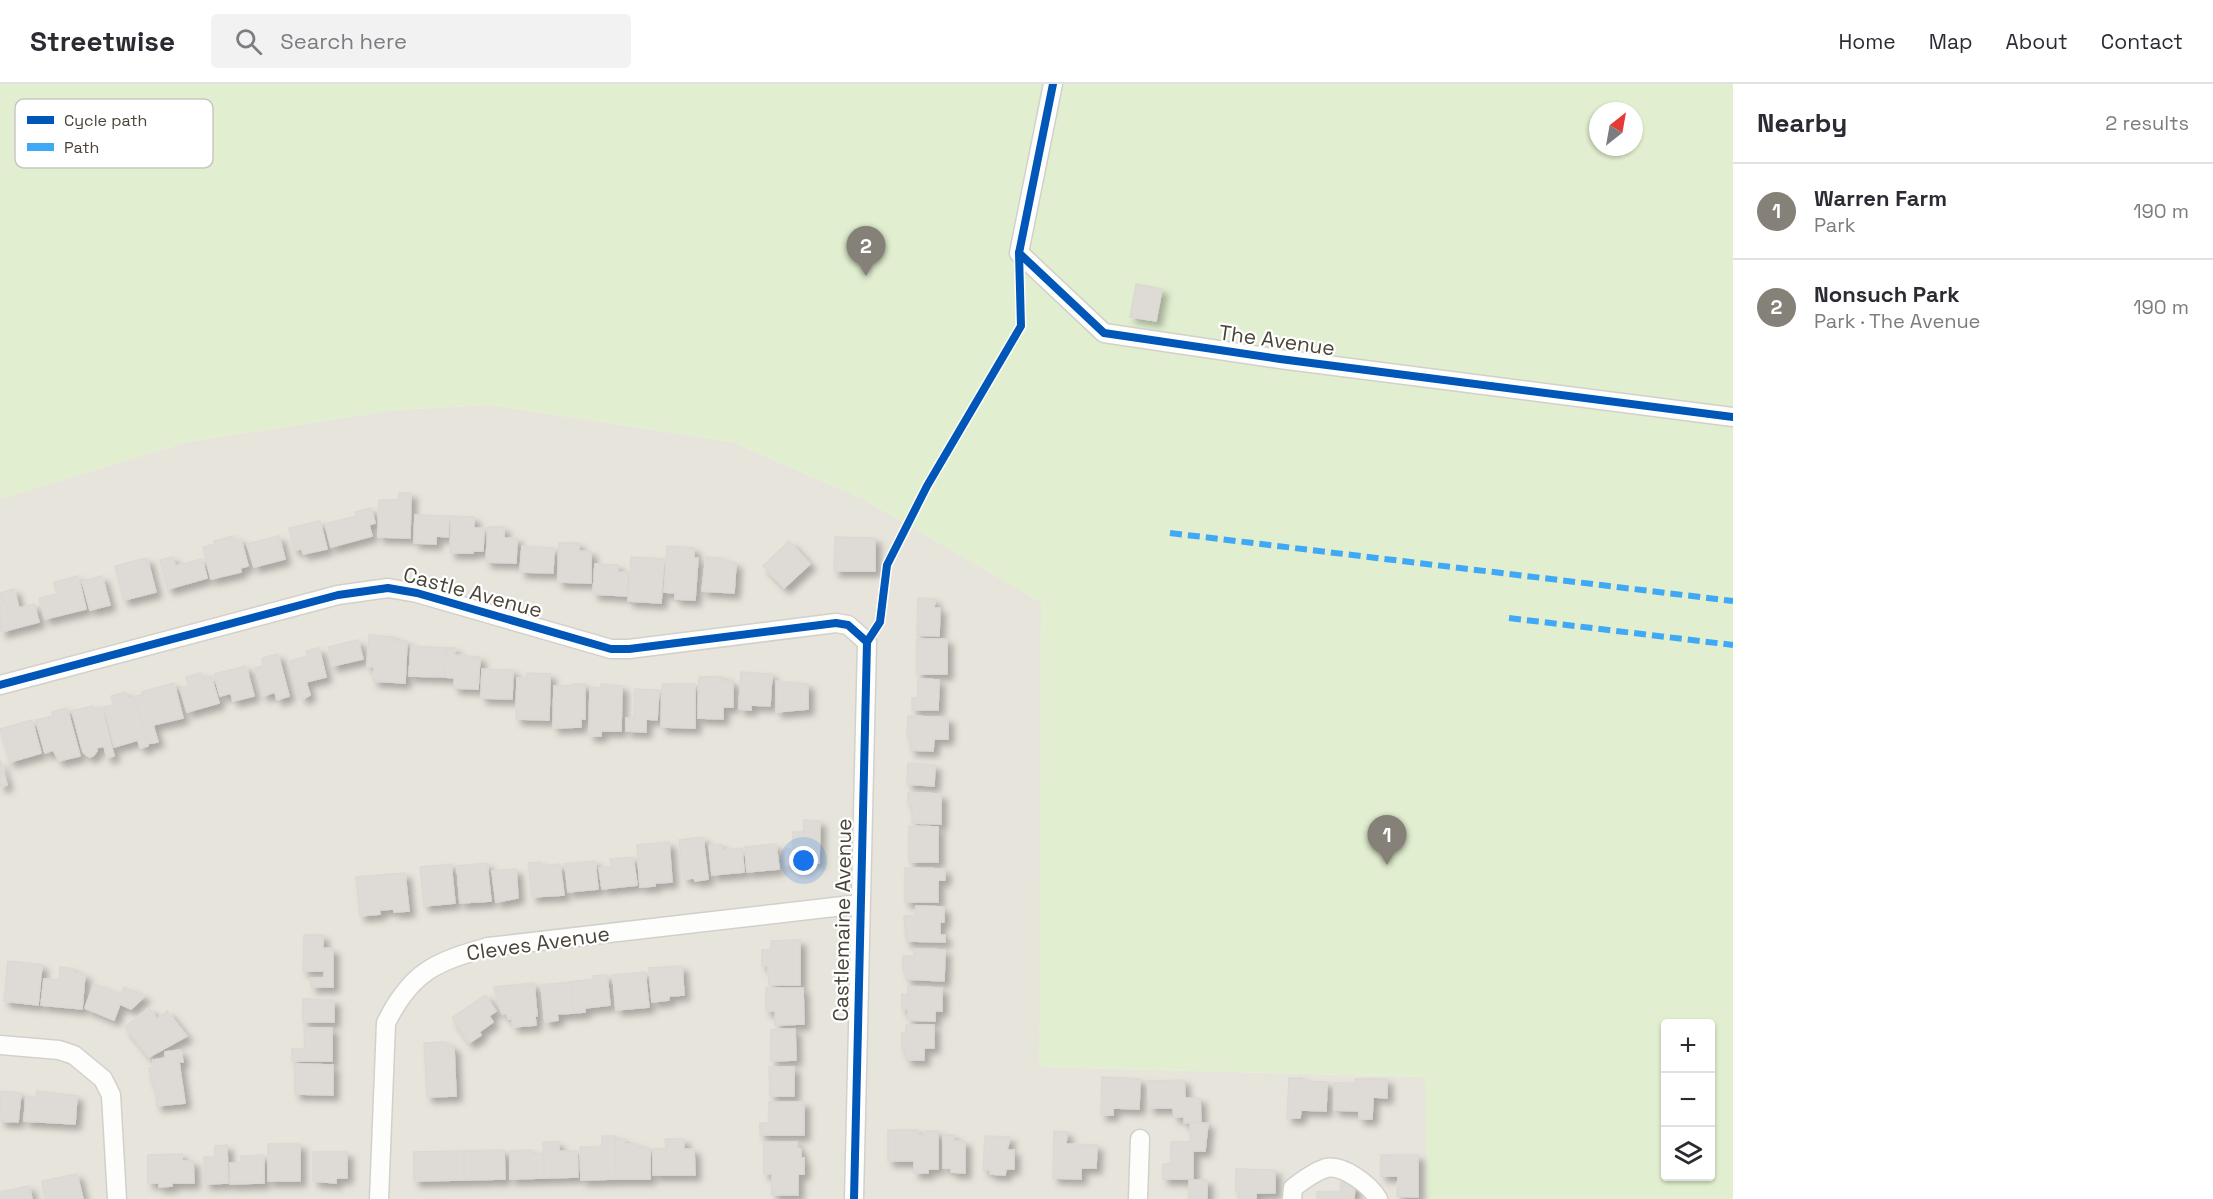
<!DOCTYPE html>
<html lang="en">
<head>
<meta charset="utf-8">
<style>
  body { margin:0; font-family:"Space Grotesk",sans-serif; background:#f2f2f3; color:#2b2b33 }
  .controls { position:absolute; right:18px; bottom:18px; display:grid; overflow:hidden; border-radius:6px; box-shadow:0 2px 4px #0004 }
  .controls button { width:54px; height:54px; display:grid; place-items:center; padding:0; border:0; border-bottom:2px solid #e1e1e2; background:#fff; color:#2b2b33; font:30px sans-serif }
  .compass { position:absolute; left:1589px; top:18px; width:54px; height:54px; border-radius:50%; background:#fff; box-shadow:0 2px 4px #0004; rotate:31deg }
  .you { position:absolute; left:804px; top:777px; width:21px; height:21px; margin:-15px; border:4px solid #fff; border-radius:50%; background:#1a73e8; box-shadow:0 0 0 9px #1a73e833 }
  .badge { display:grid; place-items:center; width:39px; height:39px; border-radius:50%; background:#868178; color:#fff; font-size:20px; font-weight:700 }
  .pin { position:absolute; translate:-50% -50px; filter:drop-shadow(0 2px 3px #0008) }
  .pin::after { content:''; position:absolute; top:32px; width:21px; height:18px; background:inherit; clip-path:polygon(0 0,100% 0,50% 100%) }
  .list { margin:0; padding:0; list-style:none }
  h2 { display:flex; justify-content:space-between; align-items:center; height:78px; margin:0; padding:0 24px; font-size:26px }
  h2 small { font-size:20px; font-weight:400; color:#7c7c81 }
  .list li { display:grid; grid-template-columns:39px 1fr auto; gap:18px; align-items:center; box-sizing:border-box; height:96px; padding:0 24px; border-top:2px solid #e1e1e2 }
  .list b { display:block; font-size:22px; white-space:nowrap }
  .list p { margin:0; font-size:20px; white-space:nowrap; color:#7c7c81 }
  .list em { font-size:20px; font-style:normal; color:#7c7c81 }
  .icon { flex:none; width:33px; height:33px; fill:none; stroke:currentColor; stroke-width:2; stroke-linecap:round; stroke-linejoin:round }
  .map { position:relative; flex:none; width:1733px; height:1115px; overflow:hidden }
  header { display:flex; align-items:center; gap:36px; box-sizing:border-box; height:84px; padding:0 30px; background:#fff; border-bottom:2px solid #e1e1e2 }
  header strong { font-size:28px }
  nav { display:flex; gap:33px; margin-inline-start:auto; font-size:21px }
  .search { width:420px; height:54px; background:#f2f2f3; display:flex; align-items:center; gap:15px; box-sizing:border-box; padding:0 21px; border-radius:6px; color:#7c7c81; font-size:22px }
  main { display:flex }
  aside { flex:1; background:#fff }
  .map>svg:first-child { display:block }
  .residential { fill:#e7e4dc }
  .green { fill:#e1eecf; fill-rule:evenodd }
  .building { fill:#dedbd6; stroke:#dcd9d4; stroke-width:1.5; filter:url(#shadow) }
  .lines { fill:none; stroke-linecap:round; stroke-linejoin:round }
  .street-casing { stroke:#d2d0cb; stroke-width:21 }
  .street { stroke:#fdfdfc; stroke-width:18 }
  .quiet { stroke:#3fa9f5; stroke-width:6; stroke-dasharray:12 6; stroke-linecap:butt }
  .cycleway-casing { stroke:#fff; stroke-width:11 }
  .cycleway { stroke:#0057b8; stroke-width:8 }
  .labels { text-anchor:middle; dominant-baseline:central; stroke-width:4.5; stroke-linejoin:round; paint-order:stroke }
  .street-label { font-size:21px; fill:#4b4439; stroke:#fff }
  .key { fill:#fff; stroke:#c9c7c4; stroke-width:1.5 }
  .key-label { font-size:16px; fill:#4b4439 }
</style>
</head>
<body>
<header>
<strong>Streetwise</strong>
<div class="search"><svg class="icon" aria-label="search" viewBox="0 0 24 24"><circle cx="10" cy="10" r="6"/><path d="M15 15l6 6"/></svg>Search here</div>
<nav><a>Home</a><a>Map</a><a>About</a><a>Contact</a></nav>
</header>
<main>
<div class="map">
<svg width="1733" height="1115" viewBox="0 0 1733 1115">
  <defs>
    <filter id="shadow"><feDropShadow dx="5.5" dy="5.5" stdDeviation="3" flood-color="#0004"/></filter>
  </defs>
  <rect width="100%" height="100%" fill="#f4f2ee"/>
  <path class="residential" d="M490 321 732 358 863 415 1041 518 1040 983 1426 993 1427 1115H0V415L187 358 394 326Z"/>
  <path class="green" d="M0 0H1733V1115H1427L1425 993 1039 983 1041 518 863 415 732 358 490 321 394 326 187 358 0 415ZM1598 27H1634V63H1598ZM1666 940H1710V1092H1666Z"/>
  <g class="building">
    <path d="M1136 200 1162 205 1156 237 1130 233Z"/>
    <path d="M399 409H411L410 454 378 453 379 416H398Z"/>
    <path d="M371 424 375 439 369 441 372 452 331 463 325 440 356 432 355 428Z"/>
    <path d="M415 431 449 432 448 453 436 452V460L414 459Z"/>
    <path d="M451 432 474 433V444H484L483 467H473V469H450Z"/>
    <path d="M320 437 327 465 303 470 302 465 294 466 289 444Z"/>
    <path d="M488 443H504V454H517L516 479 486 478Z"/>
    <path d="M233 452 234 456 241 455 248 482 240 484 241 488 211 495 203 463 215 460 214 457Z"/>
    <path d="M279 452 285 475 254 483 247 460Z"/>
    <path d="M835 453 875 454V487H834Z"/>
    <path d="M789 457 810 480 784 504 763 482Z"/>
    <path d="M559 459H579V467H591V499L558 498Z"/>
    <path d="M522 462 554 464 553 489 520 488Z"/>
    <path d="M667 462 694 464V474H698L695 516 675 515V509L664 508Z"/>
    <path d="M173 473 175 482 202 475 207 494 168 505 160 476Z"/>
    <path d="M631 473 664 475 661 519 628 517Z"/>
    <path d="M706 473 722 474V477L736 479 734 509 702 507Z"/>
    <path d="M147 474 156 508 124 516 115 482Z"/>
    <path d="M595 480 618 481V488L628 489 627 512 593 510Z"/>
    <path d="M78 492 86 525 45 535 39 514 57 510 54 498Z"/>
    <path d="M102 492 110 521 90 526 82 497Z"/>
    <path d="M14 505 19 524 34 520 39 538 1 548 0 521 2 520 0 509Z"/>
    <path d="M918 514 935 515 934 524H940L939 552 917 551Z"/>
    <path d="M369 551 395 553V557H407L405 599 373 597 374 583H367Z"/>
    <rect x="917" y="555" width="30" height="35"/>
    <path d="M358 556 363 575 332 582 328 563Z"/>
    <path d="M411 562 446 564 445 593 409 592Z"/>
    <path d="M319 564 326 593 306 598 310 611 303 615 300 611 290 577 307 572 306 567Z"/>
    <path d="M446 564H455L454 571 480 573 478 605 454 604V594L445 593Z"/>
    <path d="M278 570 289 612 277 616 275 608 263 612 255 584 263 582 262 574Z"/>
    <path d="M246 582 254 612 233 617 231 609 220 612 214 590Z"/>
    <path d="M482 585 513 586 512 615 481 614Z"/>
    <path d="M741 588 772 590 770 622 751 621V626L739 625Z"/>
    <path d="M201 589 202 595 211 592 219 619 187 628 180 604 189 602 186 593Z"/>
    <path d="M527 589 550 590 549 636 516 635 517 594H526Z"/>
    <path d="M699 593H724V597H733V623H723V635L698 634Z"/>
    <path d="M918 595 939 596 938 626H912V614H918Z"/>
    <path d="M776 597 808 600V625L776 628Z"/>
    <path d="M174 599 183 634 153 641 158 658 147 660 134 613 143 610 142 608Z"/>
    <path d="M572 600H585V635H581V643L553 644 554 602H571Z"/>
    <path d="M601 600 622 602 621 647H601V652H589L590 604H601Z"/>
    <path d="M662 600H695V644L661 643Z"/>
    <path d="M635 605 659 606 657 636 646 635V648L626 647V634H634Z"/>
    <path d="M126 608 128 615 134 613 148 662 140 664 138 656 114 663 104 623 114 621 111 612Z"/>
    <path d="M93 622 94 625 102 623 114 672 107 674 104 662 96 664 97 667 93 672 89 673 83 668 72 627Z"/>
    <path d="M67 624 80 672 59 677 53 666 45 669 36 636 53 632 52 628Z"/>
    <path d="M908 632 948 634V655H934L933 667 910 666 911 655 907 654Z"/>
    <path d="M32 636 41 669 10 678 0 645Z"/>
    <path d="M0 676 7 701 0 703Z"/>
    <path d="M908 679 935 681 934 702 907 700Z"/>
    <path d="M908 709 941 710V740L912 739V720H908Z"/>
    <path d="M804 736 820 737 819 779H808V785H793V781H786V765H793V748H804Z"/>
    <path d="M909 742 938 743V778H909Z"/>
    <path d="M703 753 708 795 695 797 694 794 684 795 679 756Z"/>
    <path d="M669 758 672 798 655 799V802L640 803 637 761Z"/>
    <path d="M721 760 722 766 742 764 744 788 712 791 709 761Z"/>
    <path d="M776 760 779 785 747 788 745 763Z"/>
    <path d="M633 773 637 801 602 805 599 784 611 783 610 775Z"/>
    <path d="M595 777 598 805 568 808 565 780Z"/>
    <path d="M540 778 541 782 560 780 564 811 532 813 528 779Z"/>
    <path d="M487 779 491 817 460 819 457 782Z"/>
    <path d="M451 780 455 819 424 822 420 783Z"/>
    <path d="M905 784 945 785V796H938V818H905Z"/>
    <path d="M516 785 518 814 496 818 492 787Z"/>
    <path d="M405 789 409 827 394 828V825L379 826 380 830 360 832 356 793Z"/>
    <path d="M916 822 944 823V838H940V851H945V858L906 857 904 832H915Z"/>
    <path d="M304 851H323V864L333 865V903H311V894H324V887H303Z"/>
    <path d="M800 856V901H769L768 882H762V866H771V857Z"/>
    <path d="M914 865 945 866 944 897 906 895V887H903V872H914Z"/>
    <path d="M8 877 42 881 38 921 4 917Z"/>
    <path d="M682 882 684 911 669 912V916L652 918 649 884Z"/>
    <path d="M60 883 74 885V889L85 890 82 925 41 921 44 895 59 896Z"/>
    <path d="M645 888 649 923 616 926 613 891Z"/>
    <path d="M607 891 610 921 585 924V928L574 929 571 898 593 895V892Z"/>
    <path d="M571 898 574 929 557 930 558 936 545 938 541 901Z"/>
    <path d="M534 899 537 932H535L536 941 513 943 512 934 508 935 507 929 502 930 494 903Z"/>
    <path d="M94 900 121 911 124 903 145 912 131 925 120 920 114 936 85 924Z"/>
    <path d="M908 903 942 904V927H935V937L908 936V925H902V910L907 911Z"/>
    <path d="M766 904H803L804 940 775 941V927H766Z"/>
    <path d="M485 911 496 927 489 932 493 938 479 948 481 951 469 959 452 934Z"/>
    <path d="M303 915 334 916V938H303Z"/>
    <path d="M149 924 157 935 167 927 187 952 149 973 125 943Z"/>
    <path d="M906 941H934V964H924V976H906V966H902V949H906Z"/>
    <path d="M304 944H332V977H292V965H305Z"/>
    <path d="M795 945 796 976 771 977V946Z"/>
    <path d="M444 958 454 964 456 1012 427 1013 424 959Z"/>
    <path d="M181 966 183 978H179L185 1019 157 1022 154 998H151L149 984 154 983 153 976 165 974V968Z"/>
    <path d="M295 980 333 981V1011L295 1010Z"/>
    <path d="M769 983H794V1012H770Z"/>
    <path d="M1102 993 1140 995 1139 1025 1113 1024V1031H1101Z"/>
    <path d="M1289 994H1302V997L1327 998 1326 1027 1301 1026 1300 1034H1287Z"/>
    <path d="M1355 995H1387V1014L1373 1013 1372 1035H1359V1027L1334 1026V999H1355Z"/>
    <path d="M1184 996 1185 1014H1200L1201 1038 1184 1039V1033H1174L1173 1024H1149L1148 997Z"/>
    <path d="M1 1007 21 1009 18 1038 0 1037Z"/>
    <path d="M37 1007 77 1012 75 1040 24 1037 26 1012 36 1013Z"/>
    <path d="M769 1018H804V1051H760V1039H769Z"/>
    <path d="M1190 1039H1208L1205 1067H1193V1095H1163V1080H1171V1058H1190Z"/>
    <path d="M888 1046H918L917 1051H926V1047H938V1085H928V1089H914V1077H888Z"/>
    <path d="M1054 1047 1067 1048 1066 1060 1097 1061 1096 1084H1081V1095L1053 1094Z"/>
    <path d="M943 1051H954V1057H965V1089L951 1088V1084H943Z"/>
    <path d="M602 1052H615L616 1095 581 1096 580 1063H602Z"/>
    <path d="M985 1052 1010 1053 1007 1066H1014V1085H1006L1005 1091 990 1090V1086H983Z"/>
    <path d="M615 1055H625V1060H638V1064H650V1095H616Z"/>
    <path d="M665 1055H684V1065H694L695 1091H653V1065H666Z"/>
    <path d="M543 1058H558L559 1067H577L578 1093 544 1094Z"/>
    <path d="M764 1058H797V1064L801 1065V1074H804V1090H798V1111H772V1090H764Z"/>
    <rect x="268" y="1060" width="32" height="37"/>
    <path d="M227 1061 228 1099 205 1100 204 1073H215V1062Z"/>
    <path d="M504 1066 505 1095 464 1096V1067Z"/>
    <path d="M532 1066 533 1070 544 1069V1094L510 1095V1067Z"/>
    <path d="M464 1067V1096L414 1097V1068Z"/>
    <path d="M313 1068H347V1094H336V1099L313 1097Z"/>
    <path d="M182 1070V1077H193L194 1099H172V1102L159 1103V1099H148V1071Z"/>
    <path d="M264 1071V1099L230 1100V1079H241V1072Z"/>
    <path d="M1381 1071H1418V1113L1397 1112 1398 1092H1381Z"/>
    <path d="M1236 1085 1275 1086V1109H1256V1115H1239V1107H1236Z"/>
    <path d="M77 1090 83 1115H45L42 1097Z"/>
    <rect x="1189" y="1096" width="18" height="19"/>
    <path d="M1341 1098H1355L1354 1115H1317V1108H1341Z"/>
    <path d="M29 1102 32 1115H0V1108Z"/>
  </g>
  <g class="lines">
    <g class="street-casing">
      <g id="street">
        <path d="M1053 0 1019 169 1104 249 1280 275 1733 333"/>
        <path d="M0 601 338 511 388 504 417 509 611 565H629L836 539 848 541 867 558 854 1115"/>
        <path d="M0 961 59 966 74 971 103 995 111 1011 117 1115"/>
        <path d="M379 1115 386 939C411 888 435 878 488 863L860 820"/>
        <path d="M1138 1115 1140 1055"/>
        <path d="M1292 1115 1293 1104C1303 1096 1314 1088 1326 1084 1343 1080 1370 1101 1378 1115"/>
      </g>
    </g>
    <use href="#street" class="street"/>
    <g class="quiet">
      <path d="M1170 449 1733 517"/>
      <path d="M1509 534 1733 561"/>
    </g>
    <g class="cycleway-casing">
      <g id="cycleway">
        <path d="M1053 0 1019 169 1104 249 1280 275 1733 333"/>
        <path d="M867 558 880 538 887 481 927 402 1021 242 1019 169"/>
        <path d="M0 601 338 511 388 504 417 509 611 565H629L836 539 848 541 867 558"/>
        <path d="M854 1115 867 558"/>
      </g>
    </g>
    <use href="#cycleway" class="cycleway"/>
  </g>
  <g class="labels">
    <g class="street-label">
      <text transform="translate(1277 256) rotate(8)">The Avenue</text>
      <text transform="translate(473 508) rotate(15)">Castle Avenue</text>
      <text transform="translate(842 836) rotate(-89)">Castlemaine Avenue</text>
      <text transform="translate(538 859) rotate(-8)">Cleves Avenue</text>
    </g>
  </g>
  <rect x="15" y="15" width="198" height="69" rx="9" class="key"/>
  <rect x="27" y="32" width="27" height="8" fill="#0057b8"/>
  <rect x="27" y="59" width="27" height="8" fill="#3fa9f5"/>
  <g class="key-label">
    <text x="64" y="42">Cycle path</text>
    <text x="64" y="69">Path</text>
  </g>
</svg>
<div class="controls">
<button>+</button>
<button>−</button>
<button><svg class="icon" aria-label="layers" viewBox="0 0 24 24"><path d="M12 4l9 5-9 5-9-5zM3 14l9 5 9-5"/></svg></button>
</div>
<svg class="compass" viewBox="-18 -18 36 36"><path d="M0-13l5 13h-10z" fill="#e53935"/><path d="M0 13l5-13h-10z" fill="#7c7c81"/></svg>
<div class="you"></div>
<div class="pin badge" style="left:1387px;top:781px">1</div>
<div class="pin badge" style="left:866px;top:192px">2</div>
</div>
<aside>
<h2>Nearby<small>2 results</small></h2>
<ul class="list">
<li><span class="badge">1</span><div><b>Warren Farm</b><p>Park</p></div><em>190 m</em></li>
<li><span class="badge">2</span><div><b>Nonsuch Park</b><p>Park · The Avenue</p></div><em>190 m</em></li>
</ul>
</aside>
</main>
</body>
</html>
